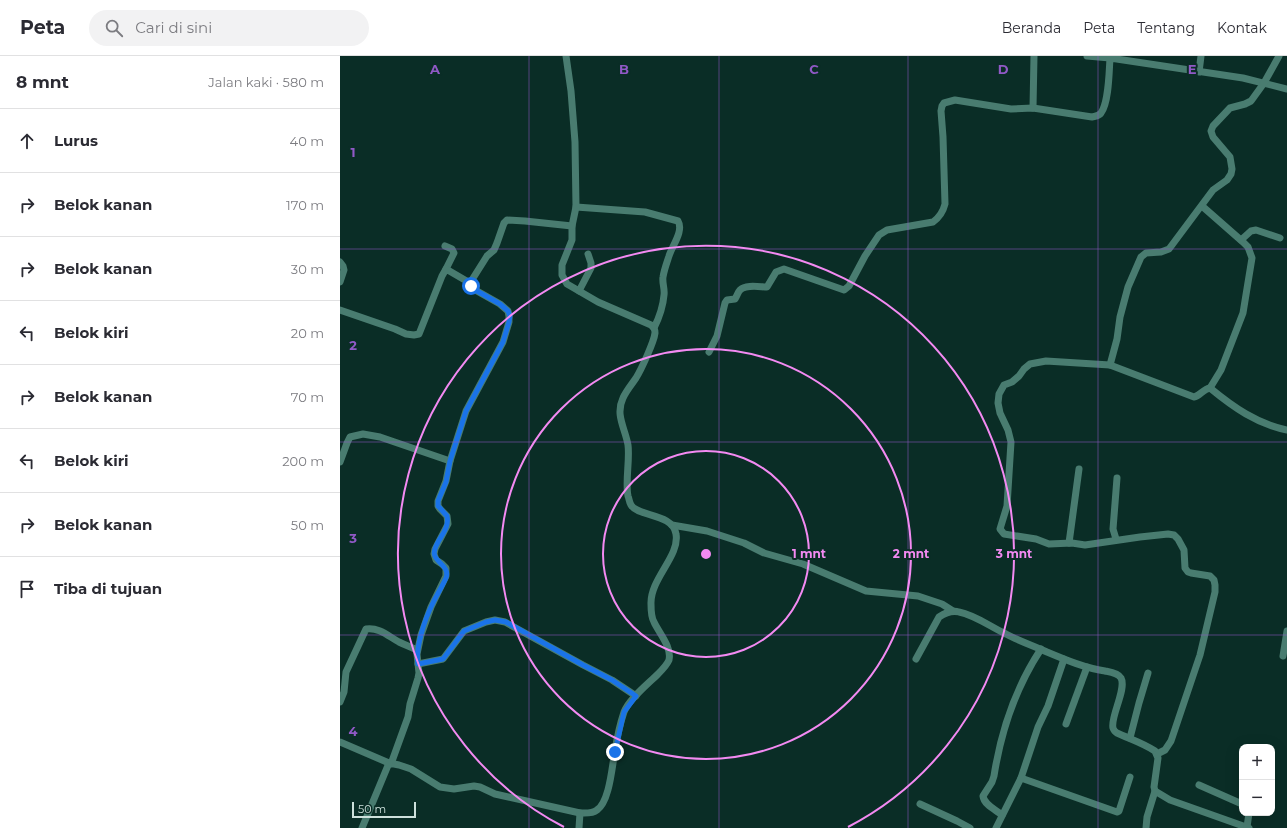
<!DOCTYPE html>
<html lang="id">
<head>
<meta charset="utf-8">
<style>
  body { margin:0; font-family:Montserrat,sans-serif; background:#f2f2f3; color:#2b2b33 }
  .controls { position:absolute; right:12px; bottom:12px; display:grid; overflow:hidden; border-radius:8px; box-shadow:0 4px 16px #0002 }
  .controls button { width:36px; height:36px; display:grid; place-items:center; padding:0; border:0; border-bottom:1px solid #e1e1e2; background:#fff; color:#2b2b33; font:20px sans-serif }
  .scale { position:absolute; left:12px; bottom:10px; width:64px; box-sizing:border-box; padding-left:4px; border:2px solid #cde0db; border-top:0; font-size:11px; line-height:14px; white-space:nowrap; color:#cde0db; -webkit-text-stroke:3px #0a2d26; paint-order:stroke }
  .stop { position:absolute; width:12px; height:12px; margin:-9px; border:3px solid #1a73e8; border-radius:50%; background:#fff }
  .stop.end { background:#1a73e8; border-color:#fff; box-shadow:0 1px 4px #0008 }
  .list { margin:0; padding:0; list-style:none }
  h2 { display:flex; justify-content:space-between; align-items:center; height:52px; margin:0; padding:0 16px; font-size:17px }
  h2 small { font-size:13px; font-weight:400; color:#7c7c81 }
  .list li { display:grid; grid-template-columns:26px 1fr auto; gap:12px; align-items:center; box-sizing:border-box; height:64px; padding:0 16px; border-top:1px solid #e1e1e2 }
  .list b { display:block; font-size:15px; white-space:nowrap }
  .list em { font-size:13px; font-style:normal; color:#7c7c81 }
  .icon { flex:none; width:22px; height:22px; fill:none; stroke:currentColor; stroke-width:2; stroke-linecap:round; stroke-linejoin:round }
  .map { position:relative; flex:none; width:947px; height:772px; overflow:hidden }
  header { display:flex; align-items:center; gap:24px; box-sizing:border-box; height:56px; padding:0 20px; background:#fff; border-bottom:1px solid #e1e1e2 }
  header strong { font-size:19px }
  nav { display:flex; gap:22px; margin-inline-start:auto; font-size:14px }
  .search { width:280px; height:36px; background:#f2f2f3; display:flex; align-items:center; gap:10px; box-sizing:border-box; padding:0 14px; border-radius:22px; color:#7c7c81; font-size:15px }
  main { display:flex }
  aside { flex:1; background:#fff }
  .map>svg:first-child { display:block }
  .lines { fill:none; stroke-linecap:round; stroke-linejoin:round }
  .street { stroke:#497c70; stroke-width:7 }
  .route { stroke:#1a73e8; stroke-width:5 }
  .grid { fill:none; stroke:#9059c6; stroke-width:1; stroke-opacity:0.55 }
  .ring { fill:none; stroke:#f38af2; stroke-width:2 }
  .grid-label { font-size:13px; text-anchor:middle; font-weight:bold; fill:#9059c6; stroke:#0a2d26; stroke-width:4; stroke-linejoin:round; paint-order:stroke }
  .centre { fill:#f38af2; stroke:#0a2d26; stroke-width:2 }
  .ring-label { font-size:12px; text-anchor:middle; font-weight:bold; fill:#f38af2; stroke:#0a2d26; stroke-width:4; stroke-linejoin:round; paint-order:stroke }
</style>
</head>
<body>
<header>
<strong>Peta</strong>
<div class="search"><svg class="icon" aria-label="search" viewBox="0 0 24 24"><circle cx="10" cy="10" r="6"/><path d="M15 15l6 6"/></svg>Cari di sini</div>
<nav><a>Beranda</a><a>Peta</a><a>Tentang</a><a>Kontak</a></nav>
</header>
<main>
<aside>
<h2>8 mnt<small>Jalan kaki · 580 m</small></h2>
<ul class="list">
<li><svg class="icon" aria-label="ahead" viewBox="0 0 24 24"><path d="M12 20V5M6 11l6-6 6 6"/></svg><div><b>Lurus</b></div><em>40 m</em></li>
<li><svg class="icon" aria-label="right" viewBox="0 0 24 24"><path d="M7 20v-9h11M14 6l5 5-5 5"/></svg><div><b>Belok kanan</b></div><em>170 m</em></li>
<li><svg class="icon" aria-label="right" viewBox="0 0 24 24"><path d="M7 20v-9h11M14 6l5 5-5 5"/></svg><div><b>Belok kanan</b></div><em>30 m</em></li>
<li><svg class="icon" aria-label="left" viewBox="0 0 24 24"><path d="M17 20v-9H6M10 6l-5 5 5 5"/></svg><div><b>Belok kiri</b></div><em>20 m</em></li>
<li><svg class="icon" aria-label="right" viewBox="0 0 24 24"><path d="M7 20v-9h11M14 6l5 5-5 5"/></svg><div><b>Belok kanan</b></div><em>70 m</em></li>
<li><svg class="icon" aria-label="left" viewBox="0 0 24 24"><path d="M17 20v-9H6M10 6l-5 5 5 5"/></svg><div><b>Belok kiri</b></div><em>200 m</em></li>
<li><svg class="icon" aria-label="right" viewBox="0 0 24 24"><path d="M7 20v-9h11M14 6l5 5-5 5"/></svg><div><b>Belok kanan</b></div><em>50 m</em></li>
<li><svg class="icon" aria-label="arrive" viewBox="0 0 24 24"><path d="M6 21V4h12l-3 4 3 4H6"/></svg><div><b>Tiba di tujuan</b></div></li>
</ul>
</aside>
<div class="map">
<svg width="947" height="772" viewBox="0 0 947 772">
  <rect width="100%" height="100%" fill="#0a2d26"/>
  <g class="lines">
    <g class="street">
      <path d="M747 0 770 2"/>
      <path d="M859 16 861 0"/>
      <path d="M693 52 694 0"/>
      <path d="M862 150 903 186 908 191 912 202 903 257 881 314 870 332"/>
      <path d="M236 151 305 156 338 165C344 175 332 190 329 200 327 206 324 214 323 221 322 227 325 233 324 239 323 251 319 262 314 272"/>
      <path d="M901 184 911 175 916 174 940 182"/>
      <path d="M105 190 112 193 114 197 106 213"/>
      <path d="M0 206 3 210 4 214 0 226"/>
      <path d="M239 235 251 212V207L248 198"/>
      <path d="M0 254 55 273 66 278 74 279 79 278 102 220 106 213 130 227"/>
      <path d="M369 296 377 280 385 247 387 244 395 243C397 240 398 236 400 234 406 228 420 231 427 231L436 216 444 213 504 234 509 230 525 200 539 179 547 174 593 166C600 161 603 156 605 148L603 81 601 55 602 50 604 47 615 44 671 53 693 52 752 61C756 60 759 60 761 57 769 46 769 16 770 2L903 22 947 33"/>
      <path d="M770 309 777 283 780 261 788 231 801 201 806 197 821 196 829 193 873 134 887 124 891 118 892 113 890 101 873 81 871 75 873 70 890 52 905 48 911 45 924 27 939 0"/>
      <path d="M0 406 7 387 10 381 23 378 40 381 110 405"/>
      <path d="M332 469 367 475 404 487 424 497 463 508 526 535 578 540 602 548 613 555"/>
      <path d="M776 483 773 473 777 422"/>
      <path d="M729 487 739 413"/>
      <path d="M943 600 947 575"/>
      <path d="M576 603 599 561C605 557 612 554 619 556 635 559 651 571 666 578 679 585 694 590 707 596 726 604 745 612 765 615 770 616 778 617 781 622 787 633 770 661 773 672 774 675 775 676 777 677 790 683 803 687 815 695L818 702 814 731 815 735 830 744 909 772"/>
      <path d="M78 608 103 603 124 575 146 566 155 564 165 566 243 609 272 624 296 640"/>
      <path d="M0 646 4 636 6 616 26 573C39 571 48 580 59 586 65 589 71 591 77 594"/>
      <path d="M726 668 747 611"/>
      <path d="M790 682 799 647 808 617"/>
      <path d="M0 686 49 707 59 709 71 713 100 731 114 733 134 730 140 731 155 738 240 757C245 757 252 758 257 754 270 745 272 709 275 695 277 682 280 668 284 656 289 643 308 628 318 618 322 614 327 609 329 604 332 591 319 577 314 566 311 561 311 554 311 548 310 523 340 500 336 478 333 457 298 461 291 449 289 446 289 442 288 440 285 426 290 404 288 389 285 372 275 359 283 342 286 335 292 328 296 322 301 314 314 286 315 277 315 273 314 272 311 269L258 246 227 228 222 219V209L232 184V170L236 151 235 86 231 35 226 0"/>
      <path d="M817 698 825 694 831 685 860 599 875 536V529L874 524 870 520 851 517 848 516 845 512 844 494 838 483 834 479 828 478 800 481 745 489 732 487 709 488 696 483 664 478 660 473 667 450 671 386 668 374 660 357 658 347 659 338 664 329 672 326 679 320 684 313 690 308 706 305 770 309 854 341C860 340 863 333 870 332 893 351 917 368 947 374"/>
      <path d="M51 708 68 661 70 648 78 622 79 617 77 598 81 579 91 551 106 520V512L102 508 96 504 94 498 95 493 108 468 107 460 100 453 98 450V445L106 425 110 405 126 355 163 286 169 266V260L168 255 160 248 137 235 133 232 130 227 147 200 154 194 157 187 164 167 167 164 185 165 232 170"/>
      <path d="M681 722 777 756 779 755 790 721"/>
      <path d="M859 729 902 748"/>
      <path d="M580 748 617 765 630 772"/>
      <path d="M662 759C656 754 644 749 643 740L652 726 654 720C661 675 676 631 701 593"/>
      <path d="M907 771 909 757"/>
      <path d="M22 772 49 707"/>
      <path d="M239 772 240 757"/>
      <path d="M656 772 681 722 698 671 708 650 724 603"/>
      <path d="M806 772 807 761 815 735"/>
    </g>
  </g>
  <g class="lines">
    <path class="route" d="M131 230 137 235 160 248 168 255 170 260 169 266 163 286 126 355 110 405 106 426 98 445V450L100 452 107 460C110 473 98 482 95 493 90 506 111 508 106 522 102 531 96 540 92 549 85 563 75 592 78 608L103 603 124 575 146 566 155 564 166 566 243 609 272 624 296 640 284 656 275 696"/>
  </g>
  <path class="grid" d="M189 0V772M379 0V772M568 0V772M758 0V772M0 193H947M0 386H947M0 579H947"/>
  <g class="ring">
    <circle cx="366" cy="498" r="103"/>
    <circle cx="366" cy="498" r="205"/>
    <path d="M224 771A308 308 0 1 1 508 771"/>
  </g>
  <g class="grid-label">
    <text x="95" y="18">A</text>
    <text x="284" y="18">B</text>
    <text x="474" y="18">C</text>
    <text x="663" y="18">D</text>
    <text x="852" y="18">E</text>
    <text x="13" y="101">1</text>
    <text x="13" y="294">2</text>
    <text x="13" y="487">3</text>
    <text x="13" y="680">4</text>
  </g>
  <circle cx="366" cy="498" r="6" class="centre"/>
  <g class="ring-label">
    <text x="469" y="502">1 mnt</text>
    <text x="571" y="502">2 mnt</text>
    <text x="674" y="502">3 mnt</text>
  </g>
</svg>
<div class="controls">
<button>+</button>
<button>−</button>
</div>
<div class="scale">50 m</div>
<div class="stop" style="left:131px;top:230px"></div>
<div class="stop end" style="left:275px;top:696px"></div>
</div>
</main>
</body>
</html>
